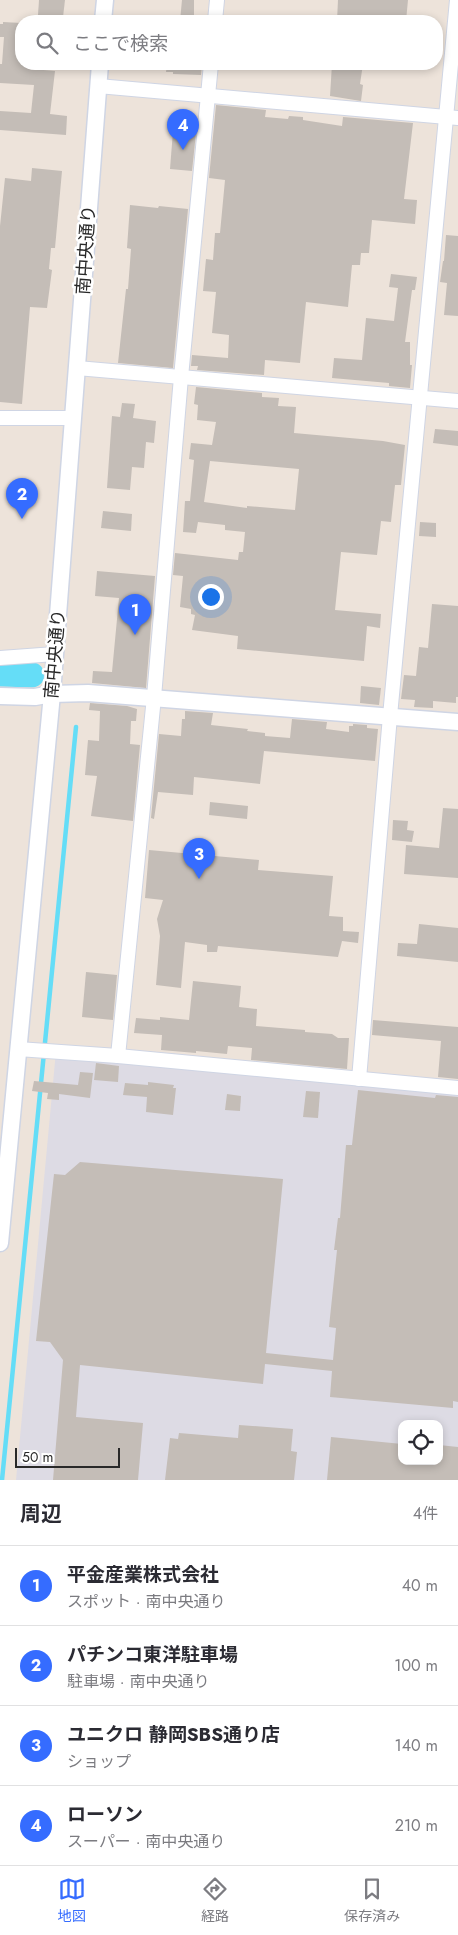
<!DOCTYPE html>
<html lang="ja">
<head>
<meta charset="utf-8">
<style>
  body { margin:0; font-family:Jost,"Noto Sans JP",sans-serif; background:#f7f7f7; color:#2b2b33 }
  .controls { position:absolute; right:15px; bottom:15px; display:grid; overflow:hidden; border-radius:10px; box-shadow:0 2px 8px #0003 }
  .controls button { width:45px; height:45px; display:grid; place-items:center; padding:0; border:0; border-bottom:1px solid #e1e1e2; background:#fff; color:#2b2b33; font:25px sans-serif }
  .scale { position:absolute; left:15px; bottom:12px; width:105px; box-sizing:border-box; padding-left:5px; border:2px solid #292929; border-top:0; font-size:14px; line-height:18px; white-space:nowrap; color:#292929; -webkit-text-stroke:4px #fff; paint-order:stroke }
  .you { position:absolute; left:210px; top:596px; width:18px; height:18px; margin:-12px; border:4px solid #fff; border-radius:50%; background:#1a73e8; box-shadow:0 0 0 8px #1a73e833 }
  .badge { display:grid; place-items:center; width:32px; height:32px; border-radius:50%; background:#356cff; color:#fff; font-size:16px; font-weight:700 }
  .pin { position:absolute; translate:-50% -41px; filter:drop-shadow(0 1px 2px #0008) }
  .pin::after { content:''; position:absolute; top:26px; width:18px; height:15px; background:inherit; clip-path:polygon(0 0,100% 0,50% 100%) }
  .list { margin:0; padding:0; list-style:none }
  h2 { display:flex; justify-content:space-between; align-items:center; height:65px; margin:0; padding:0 20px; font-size:21px }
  h2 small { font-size:16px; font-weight:400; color:#7c7c81 }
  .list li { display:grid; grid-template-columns:32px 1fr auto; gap:15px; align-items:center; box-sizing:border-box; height:80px; padding:0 20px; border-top:1px solid #e1e1e2 }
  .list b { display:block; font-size:19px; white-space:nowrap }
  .list p { margin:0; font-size:16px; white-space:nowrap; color:#7c7c81 }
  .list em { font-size:16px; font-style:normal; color:#7c7c81 }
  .icon { flex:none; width:28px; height:28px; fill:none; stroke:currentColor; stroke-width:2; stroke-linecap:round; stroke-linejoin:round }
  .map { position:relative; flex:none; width:458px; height:1480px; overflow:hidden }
  .search { position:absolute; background:#fff; box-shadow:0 2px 8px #0003; left:15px; right:15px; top:15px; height:55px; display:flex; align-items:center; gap:12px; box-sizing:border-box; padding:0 18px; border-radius:20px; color:#7c7c81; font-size:19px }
  .sheet { height:385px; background:#fff }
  nav { display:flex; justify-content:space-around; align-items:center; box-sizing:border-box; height:70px; border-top:1px solid #e1e1e2; background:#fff; font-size:14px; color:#7c7c81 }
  nav a { display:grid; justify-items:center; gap:2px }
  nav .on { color:#356cff }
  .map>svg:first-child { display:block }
  .industrial { fill:#dddbe4; fill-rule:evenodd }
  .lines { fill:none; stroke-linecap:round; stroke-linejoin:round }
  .stream { stroke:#65ddf7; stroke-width:4.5 }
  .river { stroke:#65ddf7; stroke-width:25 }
  .building { fill:#c4bdb7; fill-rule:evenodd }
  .minor-casing { stroke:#cfd5e4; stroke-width:16 }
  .tertiary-casing { stroke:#cfd5e4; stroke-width:19 }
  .minor { stroke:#fff; stroke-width:14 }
  .tertiary { stroke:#fff; stroke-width:16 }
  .labels { text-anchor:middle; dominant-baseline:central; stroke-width:5; stroke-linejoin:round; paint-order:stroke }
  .street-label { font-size:18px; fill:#292929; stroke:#fff }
</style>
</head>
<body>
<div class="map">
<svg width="458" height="1480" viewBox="0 0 458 1480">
  <rect width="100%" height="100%" fill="#ede3da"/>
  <path class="industrial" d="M56 1051 458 1088V1480H16ZM402 1424H439V1461H402Z"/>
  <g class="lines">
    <path class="stream" d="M2 1480 76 727"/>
    <path class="river" d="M0 674 32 675"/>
  </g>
  <g class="building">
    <path d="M39 0H65L63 17 38 15Z"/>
    <path d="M182 0H194V21H180Z"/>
    <path d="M338 0H408L406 21H337Z"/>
    <path d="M3 22 21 23V64H33L32 69 55 71 50 114 67 116 66 135 0 130V111L31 113 34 85 0 83V64H2L4 37H0V24H3Z"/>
    <path d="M167 64H202L201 75 173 74V72H166Z"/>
    <path d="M332 64H363L360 84 363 85 361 101 330 96Z"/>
    <path d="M216 105 266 110 265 117 288 119 289 116 303 117V120L342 126 343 117 413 123 404 199 417 200 415 224 372 220 369 253H361L360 265H352L348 307 306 302 300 363 265 360 264 375 197 370 198 366H191L192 355 228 358 229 335 212 333 216 292 203 291 206 259 213 260 215 233H220L225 180 209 178Z"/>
    <path d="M173 131 196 133 192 171 170 169Z"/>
    <path d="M32 168 62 171 55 248H51L49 269 52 270 47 308 30 307 22 404 0 402V226L5 178 31 181Z"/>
    <path d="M130 205 158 208 159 206 188 209 173 368 118 363 126 289H128L131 249 127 248Z"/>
    <path d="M446 235 458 236V316L444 315 447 283 440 282 443 261H444Z"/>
    <path d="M391 274 417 277 415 290H412L405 342H410V365H412L410 388 389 386V383L332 378 334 358 362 360 366 318 394 321 398 288 389 287Z"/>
    <path d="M196 387 262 393V397L279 398 278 406 296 407 294 433 383 441 405 445 401 485H395L391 522 381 521 377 555 341 552 335 610 381 614 380 628 367 626 364 661 237 649 238 636 192 630 195 615 191 614V609L180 607 183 576 173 575 175 553 238 560 239 552H243L245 532 225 530V525L198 522 196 533 183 532 185 501H190L194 460 189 459 191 443 212 445 216 422 197 420 198 405 194 404ZM210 461 299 469 295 510 247 506V508L204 502Z"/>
    <path d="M122 403 135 404 133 418 156 421 154 443 146 442 144 468 132 467 130 490 107 488 112 416 120 417Z"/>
    <path d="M435 429 458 431V446L433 443Z"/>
    <path d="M103 511 132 514 131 531 101 528Z"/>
    <path d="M420 522 436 523V537L419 536Z"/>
    <path d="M97 571 155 576 146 688 92 683 93 671 112 672 119 598 95 596Z"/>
    <path d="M432 604 458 606V697H456V703L433 701V708L414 707 415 700 401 699 404 675 416 676 419 647 428 648Z"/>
    <path d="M361 686 381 688 379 705 360 703Z"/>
    <path d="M90 703 127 706 137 709 136 721H131L130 744 140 745 133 821 91 816 97 776 85 775 88 740 99 741 100 711 89 710Z"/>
    <path d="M185 711 213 713 211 725 248 729 247 731 265 733V736L290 738 292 719 327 722 326 729 349 732V726H353V724L367 725V728L378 729 375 761 264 751 260 784 194 777 193 795 158 792 154 819 151 818 159 734 181 736 182 719H185Z"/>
    <path d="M210 802 248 806 247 819 209 815Z"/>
    <path d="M443 808 458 809V878L404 874 406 845 439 848Z"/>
    <path d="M393 820 408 821 407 830 414 831 412 842 392 840Z"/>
    <path d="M149 850 259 860 258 870 333 876 329 916 343 917V931L359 932 358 943 342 941 338 957 218 946 217 952H207V945L185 942 181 988 156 985 160 936 157 919 163 900 145 898Z"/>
    <path d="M419 924 458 928V962L397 956 398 943 417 944Z"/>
    <path d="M86 972 117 975 113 1020 82 1017Z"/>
    <path d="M193 981 241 986 239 1007 257 1009 256 1026 305 1030V1032L332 1034 338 1038H349L347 1069 251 1060 252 1048 228 1046 227 1054 196 1051V1053L161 1050 162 1035 134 1033 136 1018 160 1020V1017L189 1020Z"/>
    <path d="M373 1020 458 1027V1079L438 1077 441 1041 372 1035Z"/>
    <path d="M96 1063 119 1066 118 1082 94 1080Z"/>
    <path d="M80 1072 93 1073 90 1098 59 1094V1100L47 1099 48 1093 32 1091 34 1081 78 1085Z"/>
    <path d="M148 1082 174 1085 173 1088H176L173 1115 146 1112 147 1097 123 1095 125 1083 148 1085Z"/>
    <path d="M358 1090 435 1098 436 1095 458 1097V1402L453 1401V1408L330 1397 332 1371 265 1364 263 1384 80 1365 76 1417 143 1423 138 1480H53L63 1360 50 1342 36 1341 54 1174 65 1175 80 1162 283 1179 266 1353 333 1360 336 1328 329 1327 337 1250H334L338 1218H340L346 1145H352Z"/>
    <path d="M306 1091 320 1092 318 1118 303 1117Z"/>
    <path d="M227 1094 241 1096 240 1111 225 1110Z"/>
    <path d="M239 1425 293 1429 291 1451 297 1452 294 1480H165L170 1438 178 1439 179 1433 238 1438Z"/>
    <path d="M331 1437 402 1444V1461H439V1445L458 1447V1480H327Z"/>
  </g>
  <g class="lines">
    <g class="minor-casing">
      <g id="minor">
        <path d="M215 21 217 0"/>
        <path d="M98 86 458 118"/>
        <path d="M77 368 458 401"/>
        <path d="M0 418H73"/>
        <path d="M0 658 55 654"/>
        <path d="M18 1049 118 1056 458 1088"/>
        <path d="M118 1056 154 697 181 377 211 64"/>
        <path d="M359 1079 390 716 457 0"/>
      </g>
    </g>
    <g class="tertiary-casing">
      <g id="tertiary">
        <path d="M103 21 105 0"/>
        <path d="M0 696 35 697 52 694 88 693 458 722"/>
        <path d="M0 1243 52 694 100 64"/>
      </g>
    </g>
    <use href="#minor" class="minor"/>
    <use href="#tertiary" class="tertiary"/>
  </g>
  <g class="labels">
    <g class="street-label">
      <text transform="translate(86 250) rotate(-86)">南中央通り</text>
      <text transform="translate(55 654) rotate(-85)">南中央通り</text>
    </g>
  </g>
</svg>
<div class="controls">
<button><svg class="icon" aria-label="locate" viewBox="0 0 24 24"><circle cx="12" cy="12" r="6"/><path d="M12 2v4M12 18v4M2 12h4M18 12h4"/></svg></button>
</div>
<div class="scale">50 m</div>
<div class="you"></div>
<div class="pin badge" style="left:135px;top:635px">1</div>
<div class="pin badge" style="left:22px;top:519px">2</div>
<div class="pin badge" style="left:199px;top:879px">3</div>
<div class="pin badge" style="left:183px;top:150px">4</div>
<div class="search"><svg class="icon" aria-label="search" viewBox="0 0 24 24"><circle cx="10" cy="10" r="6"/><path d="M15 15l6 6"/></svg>ここで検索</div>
</div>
<section class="sheet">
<h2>周辺<small>4件</small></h2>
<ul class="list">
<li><span class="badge">1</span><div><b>平金産業株式会社</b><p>スポット · 南中央通り</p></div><em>40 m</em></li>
<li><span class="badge">2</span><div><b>パチンコ東洋駐車場</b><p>駐車場 · 南中央通り</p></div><em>100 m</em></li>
<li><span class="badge">3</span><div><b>ユニクロ 静岡SBS通り店</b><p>ショップ</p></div><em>140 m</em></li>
<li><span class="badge">4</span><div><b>ローソン</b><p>スーパー · 南中央通り</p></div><em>210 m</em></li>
</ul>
</section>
<nav>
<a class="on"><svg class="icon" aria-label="map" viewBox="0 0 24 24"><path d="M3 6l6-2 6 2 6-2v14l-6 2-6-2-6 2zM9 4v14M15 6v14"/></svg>地図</a>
<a><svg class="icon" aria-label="directions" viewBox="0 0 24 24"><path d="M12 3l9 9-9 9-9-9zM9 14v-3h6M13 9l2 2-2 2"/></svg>経路</a>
<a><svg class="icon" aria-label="saved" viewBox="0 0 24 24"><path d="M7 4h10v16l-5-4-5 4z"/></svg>保存済み</a>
</nav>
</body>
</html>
